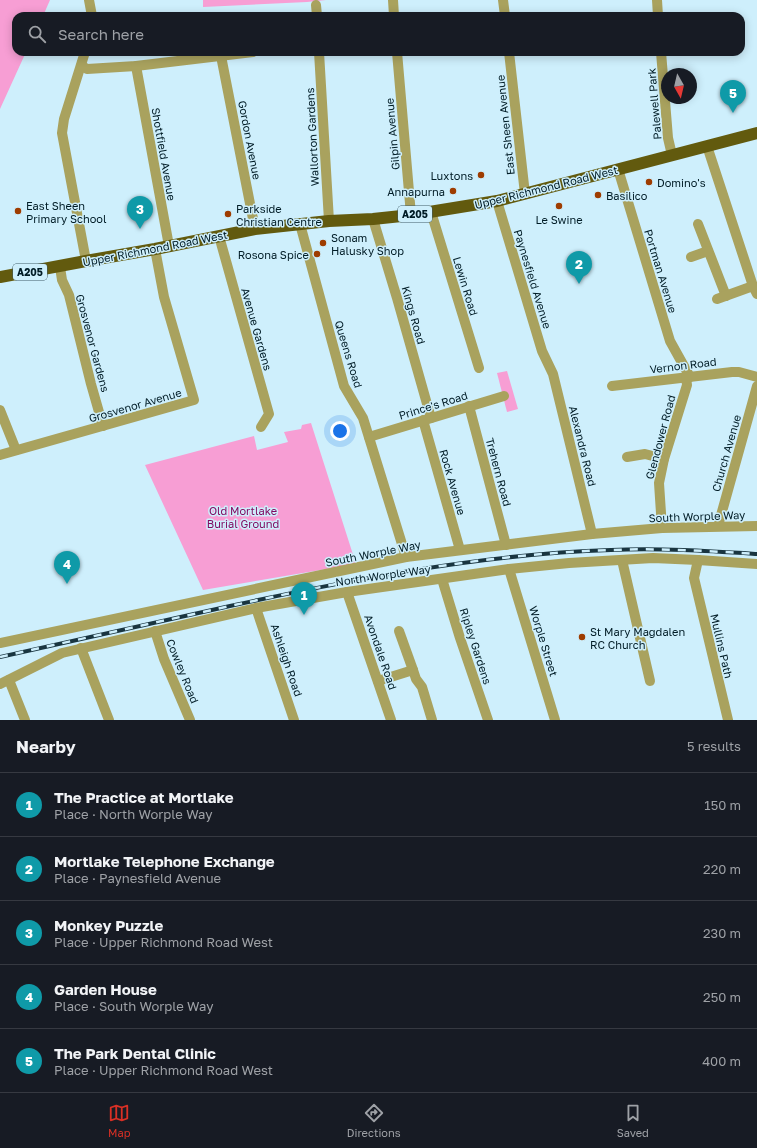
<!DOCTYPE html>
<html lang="en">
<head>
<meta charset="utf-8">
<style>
  body { margin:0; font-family:"Golos Text",sans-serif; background:#242831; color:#f1f3f6 }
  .compass { position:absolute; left:661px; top:68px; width:36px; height:36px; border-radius:50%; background:#171b24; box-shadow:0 2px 10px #0003; rotate:172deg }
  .you { position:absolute; left:340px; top:431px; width:14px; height:14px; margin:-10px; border:3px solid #fff; border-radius:50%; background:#1a73e8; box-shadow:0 0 0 6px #1a73e833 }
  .badge { display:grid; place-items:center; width:26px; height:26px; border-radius:50%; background:#d93025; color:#fff; font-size:13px; font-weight:700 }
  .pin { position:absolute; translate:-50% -33px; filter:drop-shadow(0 1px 2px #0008) }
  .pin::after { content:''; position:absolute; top:21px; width:14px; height:12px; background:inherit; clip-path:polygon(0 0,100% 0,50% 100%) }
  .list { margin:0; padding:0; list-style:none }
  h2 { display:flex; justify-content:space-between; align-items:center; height:52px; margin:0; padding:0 16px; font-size:17px }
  h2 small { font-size:13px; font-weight:400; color:#9ea1a6 }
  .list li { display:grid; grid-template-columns:26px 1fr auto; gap:12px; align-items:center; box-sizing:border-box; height:64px; padding:0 16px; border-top:1px solid #363941 }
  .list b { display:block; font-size:15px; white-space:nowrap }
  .list p { margin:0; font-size:13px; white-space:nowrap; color:#9ea1a6 }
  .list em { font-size:13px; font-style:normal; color:#9ea1a6 }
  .icon { flex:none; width:22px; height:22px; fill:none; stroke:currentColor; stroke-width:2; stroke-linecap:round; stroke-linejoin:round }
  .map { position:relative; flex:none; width:757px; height:720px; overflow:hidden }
  .search { position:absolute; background:#171b24; box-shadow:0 2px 10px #0003; left:12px; right:12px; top:12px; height:44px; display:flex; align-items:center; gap:10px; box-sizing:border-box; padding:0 14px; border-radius:12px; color:#9ea1a6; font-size:15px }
  .sheet { height:372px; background:#171b24 }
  nav { display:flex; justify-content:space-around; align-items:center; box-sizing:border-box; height:56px; border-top:1px solid #363941; background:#171b24; font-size:11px; color:#9ea1a6 }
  nav a { display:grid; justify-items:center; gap:2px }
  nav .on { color:#d93025 }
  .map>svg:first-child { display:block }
  .green { fill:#f79ed4 }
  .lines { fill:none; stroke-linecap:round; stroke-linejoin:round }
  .minor { stroke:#a9a25e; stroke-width:10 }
  .trunk { stroke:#625a0e; stroke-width:12 }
  .rail-casing { stroke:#193540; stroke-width:4 }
  .rail { stroke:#ceeffc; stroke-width:2.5; stroke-dasharray:8; stroke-linecap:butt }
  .poi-dot { fill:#9e3c00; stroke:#ceeffc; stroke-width:1.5 }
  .labels { text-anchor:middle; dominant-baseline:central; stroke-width:3; stroke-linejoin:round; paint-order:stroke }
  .shield { fill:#ceeffc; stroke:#3e5b66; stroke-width:1 }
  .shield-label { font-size:10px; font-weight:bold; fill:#001c26 }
  .street-label { font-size:11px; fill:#001c26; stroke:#ceeffc }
  .poi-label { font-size:11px; fill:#001c26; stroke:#ceeffc; text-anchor:start }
  .park-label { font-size:11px; fill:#820b62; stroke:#ceeffc }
</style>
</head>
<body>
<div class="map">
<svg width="757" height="720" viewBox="0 0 757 720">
  <rect width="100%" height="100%" fill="#ceeffc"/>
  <g class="green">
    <path d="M0 0H50L43 16H16V52H26L0 109Z"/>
    <path d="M203 0H326L307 2 203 7Z"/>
    <path d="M507 371 518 409 507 412 497 373Z"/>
    <path d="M311 423 356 564 203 590 145 465 254 436 257 450 288 442 284 432 301 429 302 425Z"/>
  </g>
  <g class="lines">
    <g class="minor">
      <path d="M89 0 92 16"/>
      <path d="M393 0 394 16"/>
      <path d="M503 0 505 16"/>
      <path d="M657 0 658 16"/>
      <path d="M316 5 317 16"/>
      <path d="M85 52 64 119 62 133 86 261"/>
      <path d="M319 52 329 221"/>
      <path d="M397 52 411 215"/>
      <path d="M509 52 525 194"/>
      <path d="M661 52 668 138 672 155"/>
      <path d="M221 56 255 229"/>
      <path d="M82 66 87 69 136 66 253 52"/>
      <path d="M136 66 169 246"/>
      <path d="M707 146 753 286 757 294"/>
      <path d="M618 169 670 341 690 377"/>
      <path d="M497 201 542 351 553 374 592 534"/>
      <path d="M431 212 479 368"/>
      <path d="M373 219 397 298 431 418"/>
      <path d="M300 224 344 386 363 418 406 557"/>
      <path d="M698 224 726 296"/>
      <path d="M219 236 269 414 261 427"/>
      <path d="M691 257 708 251"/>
      <path d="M60 267 62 280 69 295 91 384 103 426"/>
      <path d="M717 299 753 286"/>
      <path d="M612 386 732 372H739L757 377"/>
      <path d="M469 406 506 545"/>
      <path d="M0 410 16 450"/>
      <path d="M423 420 460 550"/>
      <path d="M369 437 504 396"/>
      <path d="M0 455 194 400 164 297 155 249"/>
      <path d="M627 457 645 454 664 459"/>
      <path d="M718 526 757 386"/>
      <path d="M662 528 659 483 664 459 687 385 686 377"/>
      <path d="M622 560 650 681"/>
      <path d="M698 560 694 578 728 720"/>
      <path d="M509 569 555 720"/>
      <path d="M442 579 460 638 488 720"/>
      <path d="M347 592 391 720"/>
      <path d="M256 608 294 720"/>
      <path d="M155 631 164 659 190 720"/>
      <path d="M399 631 413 670"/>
      <path d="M0 643 406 557 592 534 662 528 757 526"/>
      <path d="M81 648 109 720"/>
      <path d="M9 680 25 720"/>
      <path d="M378 681 413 670 416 679 422 687 432 720"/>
      <path d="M0 684 62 653 256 608 347 592 509 569 569 563 653 558 698 560 757 564"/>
    </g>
    <path class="trunk" d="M0 277 86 261 155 249 255 229 329 221 373 219 411 215 497 201 757 133"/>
    <g class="rail-casing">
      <path id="rail" d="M0 657C76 640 153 623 230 606 355 579 482 554 611 550 660 548 708 551 757 554"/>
    </g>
    <use href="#rail" class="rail"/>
  </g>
  <g class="poi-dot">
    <circle cx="481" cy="175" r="4"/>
    <circle cx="649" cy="182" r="4"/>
    <circle cx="453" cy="191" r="4"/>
    <circle cx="598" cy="195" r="4"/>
    <circle cx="559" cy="206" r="4"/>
    <circle cx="18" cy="211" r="4"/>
    <circle cx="228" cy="214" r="4"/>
    <circle cx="323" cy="243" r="4"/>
    <circle cx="317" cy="254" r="4"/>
    <circle cx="582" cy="637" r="4"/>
  </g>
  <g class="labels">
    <g class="shield">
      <rect x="398" y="206" width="34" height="16" rx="3"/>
      <rect x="13" y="264" width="34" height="16" rx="3"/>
    </g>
    <g class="shield-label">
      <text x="415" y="214">A205</text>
      <text x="30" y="272">A205</text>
    </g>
    <g class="street-label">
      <text transform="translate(654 104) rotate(-95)">Palewell Park</text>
      <text transform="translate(505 125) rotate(-96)">East Sheen Avenue</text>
      <text transform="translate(392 134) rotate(-95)">Gilpin Avenue</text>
      <text transform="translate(312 137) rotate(-93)">Wallorton Gardens</text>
      <text transform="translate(250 140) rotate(79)">Gordon Avenue</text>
      <text transform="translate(164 154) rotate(80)">Shottfield Avenue</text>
      <text transform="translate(546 187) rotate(-14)">Upper Richmond Road West</text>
      <text transform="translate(155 248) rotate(-11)">Upper Richmond Road West</text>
      <text transform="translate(661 271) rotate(73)">Portman Avenue</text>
      <text transform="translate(533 279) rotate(73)">Paynesfield Avenue</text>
      <text transform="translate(466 286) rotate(73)">Lewin Road</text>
      <text transform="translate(414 315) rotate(74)">Kings Road</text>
      <text transform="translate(257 329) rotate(74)">Avenue Gardens</text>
      <text transform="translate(93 343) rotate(75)">Grosvenor Gardens</text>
      <text transform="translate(349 354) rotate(73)">Queens Road</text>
      <text transform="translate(683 365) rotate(-7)">Vernon Road</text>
      <text transform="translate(135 405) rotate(-16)">Grosvenor Avenue</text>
      <text transform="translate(433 405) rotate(-17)">Prince's Road</text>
      <text transform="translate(660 437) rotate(-75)">Glendower Road</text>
      <text transform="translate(583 446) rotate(76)">Alexandra Road</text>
      <text transform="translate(726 453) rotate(-74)">Church Avenue</text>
      <text transform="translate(499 472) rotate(75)">Trehern Road</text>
      <text transform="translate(453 482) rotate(74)">Rock Avenue</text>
      <text transform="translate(697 516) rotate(-2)">South Worple Way</text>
      <text transform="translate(373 553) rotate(-11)">South Worple Way</text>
      <text transform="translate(383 575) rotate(-8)">North Worple Way</text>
      <text transform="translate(544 641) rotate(73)">Worple Street</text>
      <text transform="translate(476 646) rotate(72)">Ripley Gardens</text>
      <text transform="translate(722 646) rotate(77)">Mullins Path</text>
      <text transform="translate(381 652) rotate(71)">Avondale Road</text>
      <text transform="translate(287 660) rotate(71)">Ashleigh Road</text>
      <text transform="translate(183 671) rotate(68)">Cowley Road</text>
    </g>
    <g class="poi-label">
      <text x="473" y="175" text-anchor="end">Luxtons</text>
      <text x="657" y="182">Domino's</text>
      <text x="445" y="191" text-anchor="end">Annapurna</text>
      <text x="606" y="195">Basilico</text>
      <text x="26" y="205">East Sheen<tspan x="26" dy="13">Primary School</tspan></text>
      <text x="236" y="208">Parkside<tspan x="236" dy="13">Christian Centre</tspan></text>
      <text x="559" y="219" text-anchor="middle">Le Swine</text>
      <text x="331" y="237">Sonam<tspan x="331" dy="13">Halusky Shop</tspan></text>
      <text x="309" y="254" text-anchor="end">Rosona Spice</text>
      <text x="590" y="631">St Mary Magdalen<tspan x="590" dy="13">RC Church</tspan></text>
    </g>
    <g class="park-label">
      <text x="243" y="510">Old Mortlake<tspan x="243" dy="13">Burial Ground</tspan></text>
    </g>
  </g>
</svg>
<svg class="compass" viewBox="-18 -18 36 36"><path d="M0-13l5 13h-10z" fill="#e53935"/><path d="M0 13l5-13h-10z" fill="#9ea1a6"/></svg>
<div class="you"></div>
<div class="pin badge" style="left:304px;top:615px;background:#0f9aa8">1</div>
<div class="pin badge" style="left:579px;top:284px;background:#0f9aa8">2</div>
<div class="pin badge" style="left:140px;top:229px;background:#0f9aa8">3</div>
<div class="pin badge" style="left:67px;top:584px;background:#0f9aa8">4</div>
<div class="pin badge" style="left:733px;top:113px;background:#0f9aa8">5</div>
<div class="search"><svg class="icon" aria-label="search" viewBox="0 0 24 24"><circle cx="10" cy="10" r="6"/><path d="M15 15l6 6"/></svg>Search here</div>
</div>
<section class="sheet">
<h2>Nearby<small>5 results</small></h2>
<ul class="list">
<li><span class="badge" style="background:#0f9aa8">1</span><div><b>The Practice at Mortlake</b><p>Place · North Worple Way</p></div><em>150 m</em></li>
<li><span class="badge" style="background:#0f9aa8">2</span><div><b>Mortlake Telephone Exchange</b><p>Place · Paynesfield Avenue</p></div><em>220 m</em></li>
<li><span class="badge" style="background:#0f9aa8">3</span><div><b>Monkey Puzzle</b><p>Place · Upper Richmond Road West</p></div><em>230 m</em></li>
<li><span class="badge" style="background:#0f9aa8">4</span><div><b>Garden House</b><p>Place · South Worple Way</p></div><em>250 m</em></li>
<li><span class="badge" style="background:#0f9aa8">5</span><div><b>The Park Dental Clinic</b><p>Place · Upper Richmond Road West</p></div><em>400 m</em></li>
</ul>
</section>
<nav>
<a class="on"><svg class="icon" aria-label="map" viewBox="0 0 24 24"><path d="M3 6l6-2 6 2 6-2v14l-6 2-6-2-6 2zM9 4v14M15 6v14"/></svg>Map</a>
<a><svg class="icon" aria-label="directions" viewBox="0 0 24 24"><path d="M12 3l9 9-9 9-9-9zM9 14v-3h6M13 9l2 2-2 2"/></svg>Directions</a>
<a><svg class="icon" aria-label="saved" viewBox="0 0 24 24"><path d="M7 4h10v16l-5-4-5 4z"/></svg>Saved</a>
</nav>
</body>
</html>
